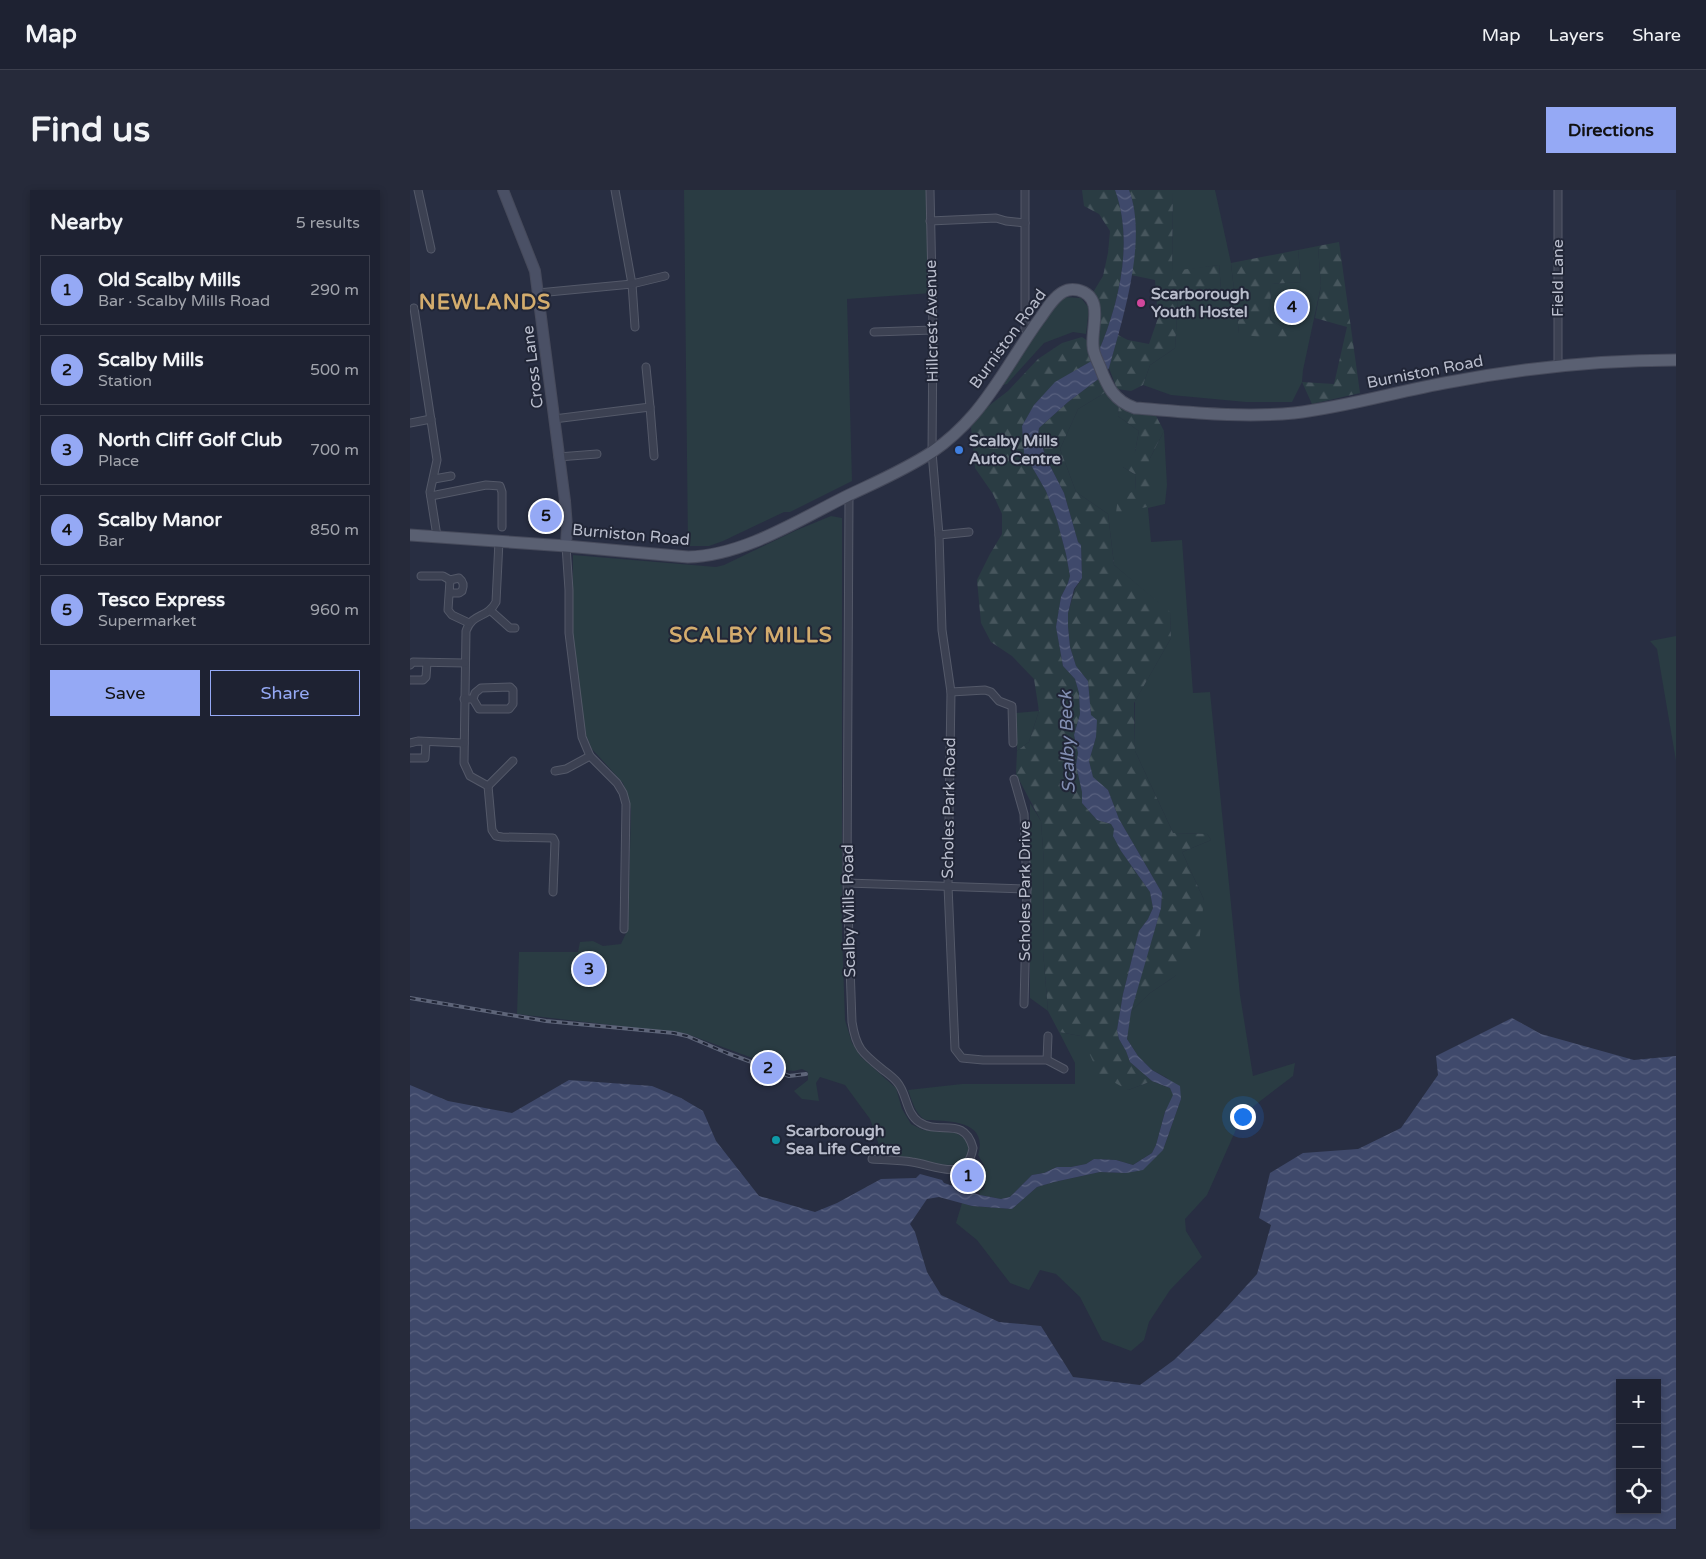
<!DOCTYPE html>
<html lang="en">
<head>
<meta charset="utf-8">
<style>
  body { margin:0; font-family:"Varela Round",sans-serif; background:#262a3a; color:#f1f3f6 }
  .controls { position:absolute; right:15px; bottom:15px; display:grid; overflow:hidden; border-radius:0px; box-shadow:0 2px 8px #0003 }
  .controls button { width:45px; height:45px; display:grid; place-items:center; padding:0; border:0; border-bottom:1px solid #3c3f4d; background:#1e2232; color:#f1f3f6; font:25px sans-serif }
  .you { position:absolute; left:832px; top:926px; width:18px; height:18px; margin:-12px; border:4px solid #fff; border-radius:50%; background:#1a73e8; box-shadow:0 0 0 8px #1a73e833 }
  .badge { display:grid; place-items:center; width:32px; height:32px; border-radius:50%; background:#95a9f5; color:#111; font-size:16px; font-weight:700 }
  .pin { position:absolute; translate:-50% -50%; border:2px solid #fff; box-shadow:0 1px 5px #0006 }
  .list { margin:0; padding:0; list-style:none }
  h2 { display:flex; justify-content:space-between; align-items:center; height:65px; margin:0; padding:0 20px; font-size:21px }
  h2 small { font-size:16px; font-weight:400; color:#a1a4ac }
  .list li { display:grid; grid-template-columns:32px 1fr auto; gap:15px; align-items:center; box-sizing:border-box; height:70px; margin:0 10px 10px; padding:0 10px; border:1px solid #3c3f4d; border-radius:0px }
  .list b { display:block; font-size:19px; white-space:nowrap }
  .list p { margin:0; font-size:16px; white-space:nowrap; color:#a1a4ac }
  .list em { font-size:16px; font-style:normal; color:#a1a4ac }
  .actions { display:flex; gap:10px; padding:15px 20px }
  .actions a { flex:1; padding:11px 0; border:1px solid #95a9f5; border-radius:0px; text-align:center; font-size:18px; color:#95a9f5 }
  .actions .main { background:#95a9f5; color:#111 }
  .icon { flex:none; width:28px; height:28px; fill:none; stroke:currentColor; stroke-width:2; stroke-linecap:round; stroke-linejoin:round }
  .map { position:relative; flex:none; width:1266px; height:1339px; overflow:hidden; border-radius:0px }
  header { display:flex; align-items:center; gap:30px; box-sizing:border-box; height:70px; padding:0 25px; background:#1e2232; border-bottom:1px solid #3c3f4d }
  header strong { font-size:24px }
  nav { display:flex; gap:28px; margin-inline-start:auto; font-size:18px }
  .intro { display:flex; align-items:center; justify-content:space-between; box-sizing:border-box; height:120px; padding:0 30px }
  h1 { margin:0; font-size:35px }
  .button { padding:12px 22px; border-radius:0px; background:#95a9f5; color:#111; font-size:18px; font-weight:700 }
  main { display:flex; gap:30px; padding:0 30px }
  aside { flex:1; background:#1e2232; border-radius:0px; box-shadow:0 2px 8px #0003 }
  .map>svg:first-child { display:block }
  .green { fill:#2a3c43 }
  .forest { fill:url(#forest-firs) }
  .water { fill:url(#water-waves); fill-rule:evenodd }
  .lines { fill:none; stroke-linecap:round; stroke-linejoin:round }
  .street-casing { stroke:#545969; stroke-width:9 }
  .secondary-casing { stroke:#464a5b; stroke-width:12 }
  .primary-casing { stroke:#464a5b; stroke-width:13 }
  .street { stroke:#3c4152; stroke-width:7 }
  .secondary { stroke:#4a5065; stroke-width:10 }
  .primary { stroke:#5a6072; stroke-width:11 }
  .rail-casing { stroke:#5e6579; stroke-width:4 }
  .rail { stroke:#212637; stroke-width:2; stroke-dasharray:5.5; stroke-linecap:butt }
  .hotel-dot { fill:#d1479c; stroke:#212637; stroke-width:2 }
  .shop-dot { fill:#3f7fe0; stroke:#212637; stroke-width:2 }
  .culture-dot { fill:#0f9aa8; stroke:#212637; stroke-width:2 }
  .labels { text-anchor:middle; dominant-baseline:central; stroke-width:4; stroke-linejoin:round; paint-order:stroke }
  .street-label { font-size:16px; fill:#b9bdcc; stroke:#212637 }
  .poi-label { font-size:16px; font-weight:bold; fill:#b9bdcc; stroke:#212637; text-anchor:start }
  .water-label { font-size:18px; font-style:italic; fill:#828eb2; stroke:#212637 }
  .district-label { font-size:21px; font-weight:bold; letter-spacing:1px; fill:#d3ac6d; stroke:#212637 }
</style>
</head>
<body>
<header>
<strong>Map</strong>
<nav><a>Map</a><a>Layers</a><a>Share</a></nav>
</header>
<div class="intro"><h1>Find us</h1><a class="button">Directions</a></div>
<main>
<aside>
<h2>Nearby<small>5 results</small></h2>
<ul class="list">
<li><span class="badge">1</span><div><b>Old Scalby Mills</b><p>Bar · Scalby Mills Road</p></div><em>290 m</em></li>
<li><span class="badge">2</span><div><b>Scalby Mills</b><p>Station</p></div><em>500 m</em></li>
<li><span class="badge">3</span><div><b>North Cliff Golf Club</b><p>Place</p></div><em>700 m</em></li>
<li><span class="badge">4</span><div><b>Scalby Manor</b><p>Bar</p></div><em>850 m</em></li>
<li><span class="badge">5</span><div><b>Tesco Express</b><p>Supermarket</p></div><em>960 m</em></li>
</ul>
<div class="actions"><a class="main">Save</a><a>Share</a></div>
</aside>
<div class="map">
<svg width="1266" height="1339" viewBox="0 0 1266 1339">
  <defs>
    <pattern id="forest-firs" width="22" height="20" patternUnits="userSpaceOnUse" patternTransform="scale(1.25)"><rect width="22" height="20" fill="#2a3c43"/><path d="M5 1l3.5 6h-7zM16 11l3.5 6h-7z" fill="#47565d"/></pattern>
    <pattern id="water-waves" width="16" height="10" patternUnits="userSpaceOnUse" patternTransform="scale(1.25)"><rect width="16" height="10" fill="#3f496b"/><path d="M0 5q4-4 8 0t8 0" fill="none" stroke="#59617f"/></pattern>
  </defs>
  <rect width="100%" height="100%" fill="#282e42"/>
  <g class="green">
    <path d="M274 0H520L522 103 437 109 442 291 380 322H374L313 351 299 356H278Z"/>
    <path d="M763 0H805L821 73 829 143 876 139 860 130 861 94 891 92 888 60 908 56 911 96 893 180 892 192 882 212H836L761 205 733 195 740 175 765 158 768 108 811 100 809 75 762 82Z"/>
    <path d="M654 107 671 108 679 118 676 144 663 142 634 153 597 194 590 196 639 125Z"/>
    <path d="M696 202 709 213 708 226 729 241 725 262 713 277 726 285 725 301 737 317 739 270 754 241 757 295 755 314 738 318 741 352 772 350 783 503 800 502 830 805 843 886 885 873 883 886 836 922 828 935 797 1005 775 1029 776 1041 792 1067 760 1100 739 1132 734 1150 721 1161 692 1150 670 1107 646 1084 630 1080 619 1100 600 1093 567 1050 546 1033 552 1013 562 1016 602 1019 627 997 644 992 690 982 716 983 753 960 771 909 757 888 742 880 728 866 717 849 720 822 740 803 765 786 794 710 772 662 801 650 797 644 763 643 725 561V511L761 448 760 423 704 375 698 324 666 302 650 259 668 219Z"/>
    <path d="M421 326 432 328V745L435 830 442 853 451 867 486 898 492 919 501 934 513 940 546 943 555 949 558 956V966L551 974 536 975 474 963 470 958 460 929 435 895 410 887 406 893 409 911 392 909 384 901 398 890V882L392 879 384 881 375 880 277 844 107 824 109 762H168L170 752 183 751 193 756 211 754 218 739 221 620 219 610 213 593 182 559 176 545 162 450 163 365 306 377 314 375 387 340Z"/>
    <path d="M1266 446V571L1247 459 1240 451Z"/>
    <path d="M629 521 619 552 607 561 606 523Z"/>
    <path d="M620 613 631 631 634 673 633 760 638 821 620 808Z"/>
    <path d="M649 842 671 846 718 900 742 891 760 898 764 905 755 922 746 955 742 963 723 975 706 970 684 969 676 974 661 977H647L634 983 622 985 600 1007 591 1009 570 1005 569 1000H574L575 993 572 992 571 988H575L574 975 568 965C579 930 538 931 516 930 505 925 502 910 498 900L552 894H665V873Z"/>
  </g>
  <g class="forest">
    <path d="M672 0H705C724 51 709 114 688 163L682 104 693 86 698 63 700 41 689 24 674 16Z"/>
    <path d="M719 0H763L762 81 809 75 811 100 768 108 765 158 740 175 733 195 721 201 707 199 699 178 708 145 718 150 739 154 748 128 745 90 721 85C725 57 729 26 719 0Z"/>
    <path d="M929 52 950 203 902 214 892 192 924 194 937 137 905 128 911 96 908 56Z"/>
    <path d="M888 60 891 92 861 94 860 130 876 139 879 149 861 150 829 143 821 73Z"/>
    <path d="M672 147 678 151 685 169 646 192 624 215 612 236 614 263 636 301 647 330 656 364 660 386 658 393 651 407 646 437 653 476 665 489 669 503 670 524 664 545 668 563 666 575 672 602V613L687 630 701 634 704 639V646L711 661 740 702 743 718 738 729 729 741 713 804 707 840 709 849 716 861 720 872 742 891 718 900 689 884 671 846 649 842 638 821 633 760 634 673 631 631 606 584 607 561 619 552 629 521 624 489 602 466 581 452 571 433 567 390 580 364 592 344V324L583 304 565 278 561 237 576 218 598 201 628 169 652 153Z"/>
    <path d="M691 187 696 202 668 219 650 259 666 302 698 324 704 375 760 422 761 448 724 513 725 561 763 643 797 644 801 650 772 662 794 710 789 753 765 786 740 803 720 822 751 718 752 703 709 629 698 600 683 588 679 571 686 547 681 526 678 491 666 476 660 457 658 437V423L665 399 672 388 671 355 668 352 654 303 637 270 628 245 629 238 658 212Z"/>
    <path d="M709 213 745 224 754 241 739 270 748 301 737 317 706 323 708 307 725 301 726 285 713 277V268L725 262 729 241 708 226Z"/>
  </g>
  <g class="water">
    <path d="M705 0H719C738 49 713 128 699 178L696 183 688 163C709 114 724 52 705 0Z"/>
    <path d="M685 169 691 187 658 212 629 238 628 245 637 270 654 303 668 352 671 355 672 388 664 399 658 423V437L660 457 666 476 678 491 681 525 687 530 686 547 679 571 683 587 698 600 709 629 752 703 751 718 721 822 717 849 728 866 742 880 770 896 771 909 753 960 733 980 716 983 690 982 644 992 627 997 602 1019 562 1016 529 1007 517 1009 500 1034 505 1042 517 1082 531 1105 589 1132 631 1136 663 1187 730 1195 764 1170 809 1126 847 1084 861 1035 849 1028 860 983 893 963 948 959 991 938 1028 885 1026 866 1102 828 1131 844 1224 870 1266 866V1339H0V895L38 911 102 923 159 890 242 896 271 908 293 921 306 951 349 1006 405 1022 427 1013 471 989 506 988 510 984 532 990 534 993 570 1005 591 1009 600 1007 622 985 634 983 647 977H661L676 974 684 969 706 970 723 975 742 963 746 955 755 922 763 905 760 898 742 891 720 872 716 861 709 849 707 840 713 804 729 741 738 729 743 718 740 702 711 661 703 646 704 639 701 634 687 630 672 613V602L666 575 668 563 664 545 670 524 669 503 665 489 653 476 646 437 651 407 658 393 660 386 656 364 647 330 636 301 614 263 612 236 624 215 645 192ZM1210 1193H1247V1320H1210Z"/>
  </g>
  <g class="lines">
    <g class="street-casing">
      <g id="street">
        <path d="M8 0 21 59"/>
        <path d="M205 0 222 94 225 137"/>
        <path d="M520 0 523 140 522 262 529 345 532 440 541 502 538 696 545 859 552 868 573 870H637L654 879"/>
        <path d="M615 0V139L619 142"/>
        <path d="M1148 0V177"/>
        <path d="M520 31 586 28 596 31 615 33"/>
        <path d="M128 103 222 94 255 86"/>
        <path d="M4 118 27 270 20 302 27 346"/>
        <path d="M464 142 523 140"/>
        <path d="M240 217 244 266"/>
        <path d="M144 229 240 217 236 177"/>
        <path d="M0 233 21 229"/>
        <path d="M148 267 187 264"/>
        <path d="M24 289 41 286"/>
        <path d="M21 306 76 295 90 296 92 302V337"/>
        <path d="M439 306 437 693 442 832C446 858 452 863 472 879 477 883 483 887 487 892 497 903 496 924 509 932 529 946 554 925 563 958 557 994 525 975 502 972 489 970 475 970 462 969"/>
        <path d="M529 345 559 342"/>
        <path d="M89 351 86 412C77 429 63 422 56 441L54 573 60 586 78 596 82 640 86 646 92 647 143 648 145 652 143 702"/>
        <path d="M156 356 159 400V443L172 547 180 566 207 593 213 603 216 614 214 739"/>
        <path d="M11 386H33L40 390"/>
        <path d="M40 403H49L52 401C54 396 54 392 49 388L40 390 38 420 42 425 59 433"/>
        <path d="M81 421 100 438H105"/>
        <path d="M0 475 3 472 55 473"/>
        <path d="M0 490H13L16 487 17 473"/>
        <path d="M541 502 575 500 581 502 589 511 602 516 603 553"/>
        <path d="M54 509H63L65 503 71 498 100 497 103 500V514L99 519H69L63 509"/>
        <path d="M0 553 8 551 54 553"/>
        <path d="M0 568H15L16 552"/>
        <path d="M145 581 156 579 180 566"/>
        <path d="M604 589 614 624 617 699 614 814"/>
        <path d="M78 596 103 571"/>
        <path d="M437 693 617 699"/>
        <path d="M637 870 638 846"/>
      </g>
    </g>
    <g class="secondary-casing">
      <path id="secondary" d="M93 0 125 81 155 311 157 337 156 356"/>
    </g>
    <g class="primary-casing">
      <path id="primary" d="M0 345 156 356 278 367C332 366 387 331 435 307 464 293 495 280 522 262 538 251 552 238 564 224 589 195 608 158 631 127 637 118 644 107 653 102 658 99 663 99 668 100 695 107 681 137 683 156 683 163 687 170 690 177 697 196 704 211 725 218 778 222 831 228 884 223 937 217 988 201 1040 192 1114 178 1191 170 1266 170"/>
    </g>
    <use href="#street" class="street"/>
    <use href="#secondary" class="secondary"/>
    <use href="#primary" class="primary"/>
    <g class="rail-casing">
      <path id="rail" d="M0 808 136 831 264 843 277 846 317 863 379 886 396 884"/>
    </g>
    <use href="#rail" class="rail"/>
  </g>
  <circle class="hotel-dot" cx="731" cy="113" r="5"/>
  <circle class="shop-dot" cx="549" cy="260" r="5"/>
  <circle class="culture-dot" cx="366" cy="950" r="5"/>
  <g class="labels">
    <g class="street-label">
      <text transform="translate(1148 88) rotate(-90)">Field Lane</text>
      <text transform="translate(522 131) rotate(-91)">Hillcrest Avenue</text>
      <text transform="translate(598 149) rotate(-54)">Burniston Road</text>
      <text transform="translate(123 177) rotate(-97)">Cross Lane</text>
      <text transform="translate(1015 182) rotate(-11)">Burniston Road</text>
      <text transform="translate(221 345) rotate(5)">Burniston Road</text>
      <text transform="translate(539 618) rotate(-89)">Scholes Park Road</text>
      <text transform="translate(615 701) rotate(-90)">Scholes Park Drive</text>
      <text transform="translate(439 721) rotate(-91)">Scalby Mills Road</text>
    </g>
    <g class="poi-label">
      <text x="741" y="104">Scarborough<tspan x="741" dy="18">Youth Hostel</tspan></text>
      <text x="559" y="251">Scalby Mills<tspan x="559" dy="18">Auto Centre</tspan></text>
      <text x="376" y="941">Scarborough<tspan x="376" dy="18">Sea Life Centre</tspan></text>
    </g>
    <g class="water-label">
      <text transform="translate(657 552) rotate(-92)">Scalby Beck</text>
    </g>
    <g class="district-label">
      <text x="75" y="112">NEWLANDS</text>
      <text x="341" y="445">SCALBY MILLS</text>
    </g>
  </g>
</svg>
<div class="controls">
<button>+</button>
<button>−</button>
<button><svg class="icon" aria-label="locate" viewBox="0 0 24 24"><circle cx="12" cy="12" r="6"/><path d="M12 2v4M12 18v4M2 12h4M18 12h4"/></svg></button>
</div>
<div class="you"></div>
<div class="pin badge" style="left:558px;top:986px">1</div>
<div class="pin badge" style="left:358px;top:878px">2</div>
<div class="pin badge" style="left:179px;top:779px">3</div>
<div class="pin badge" style="left:882px;top:117px">4</div>
<div class="pin badge" style="left:136px;top:326px">5</div>
</div>
</main>
</body>
</html>
